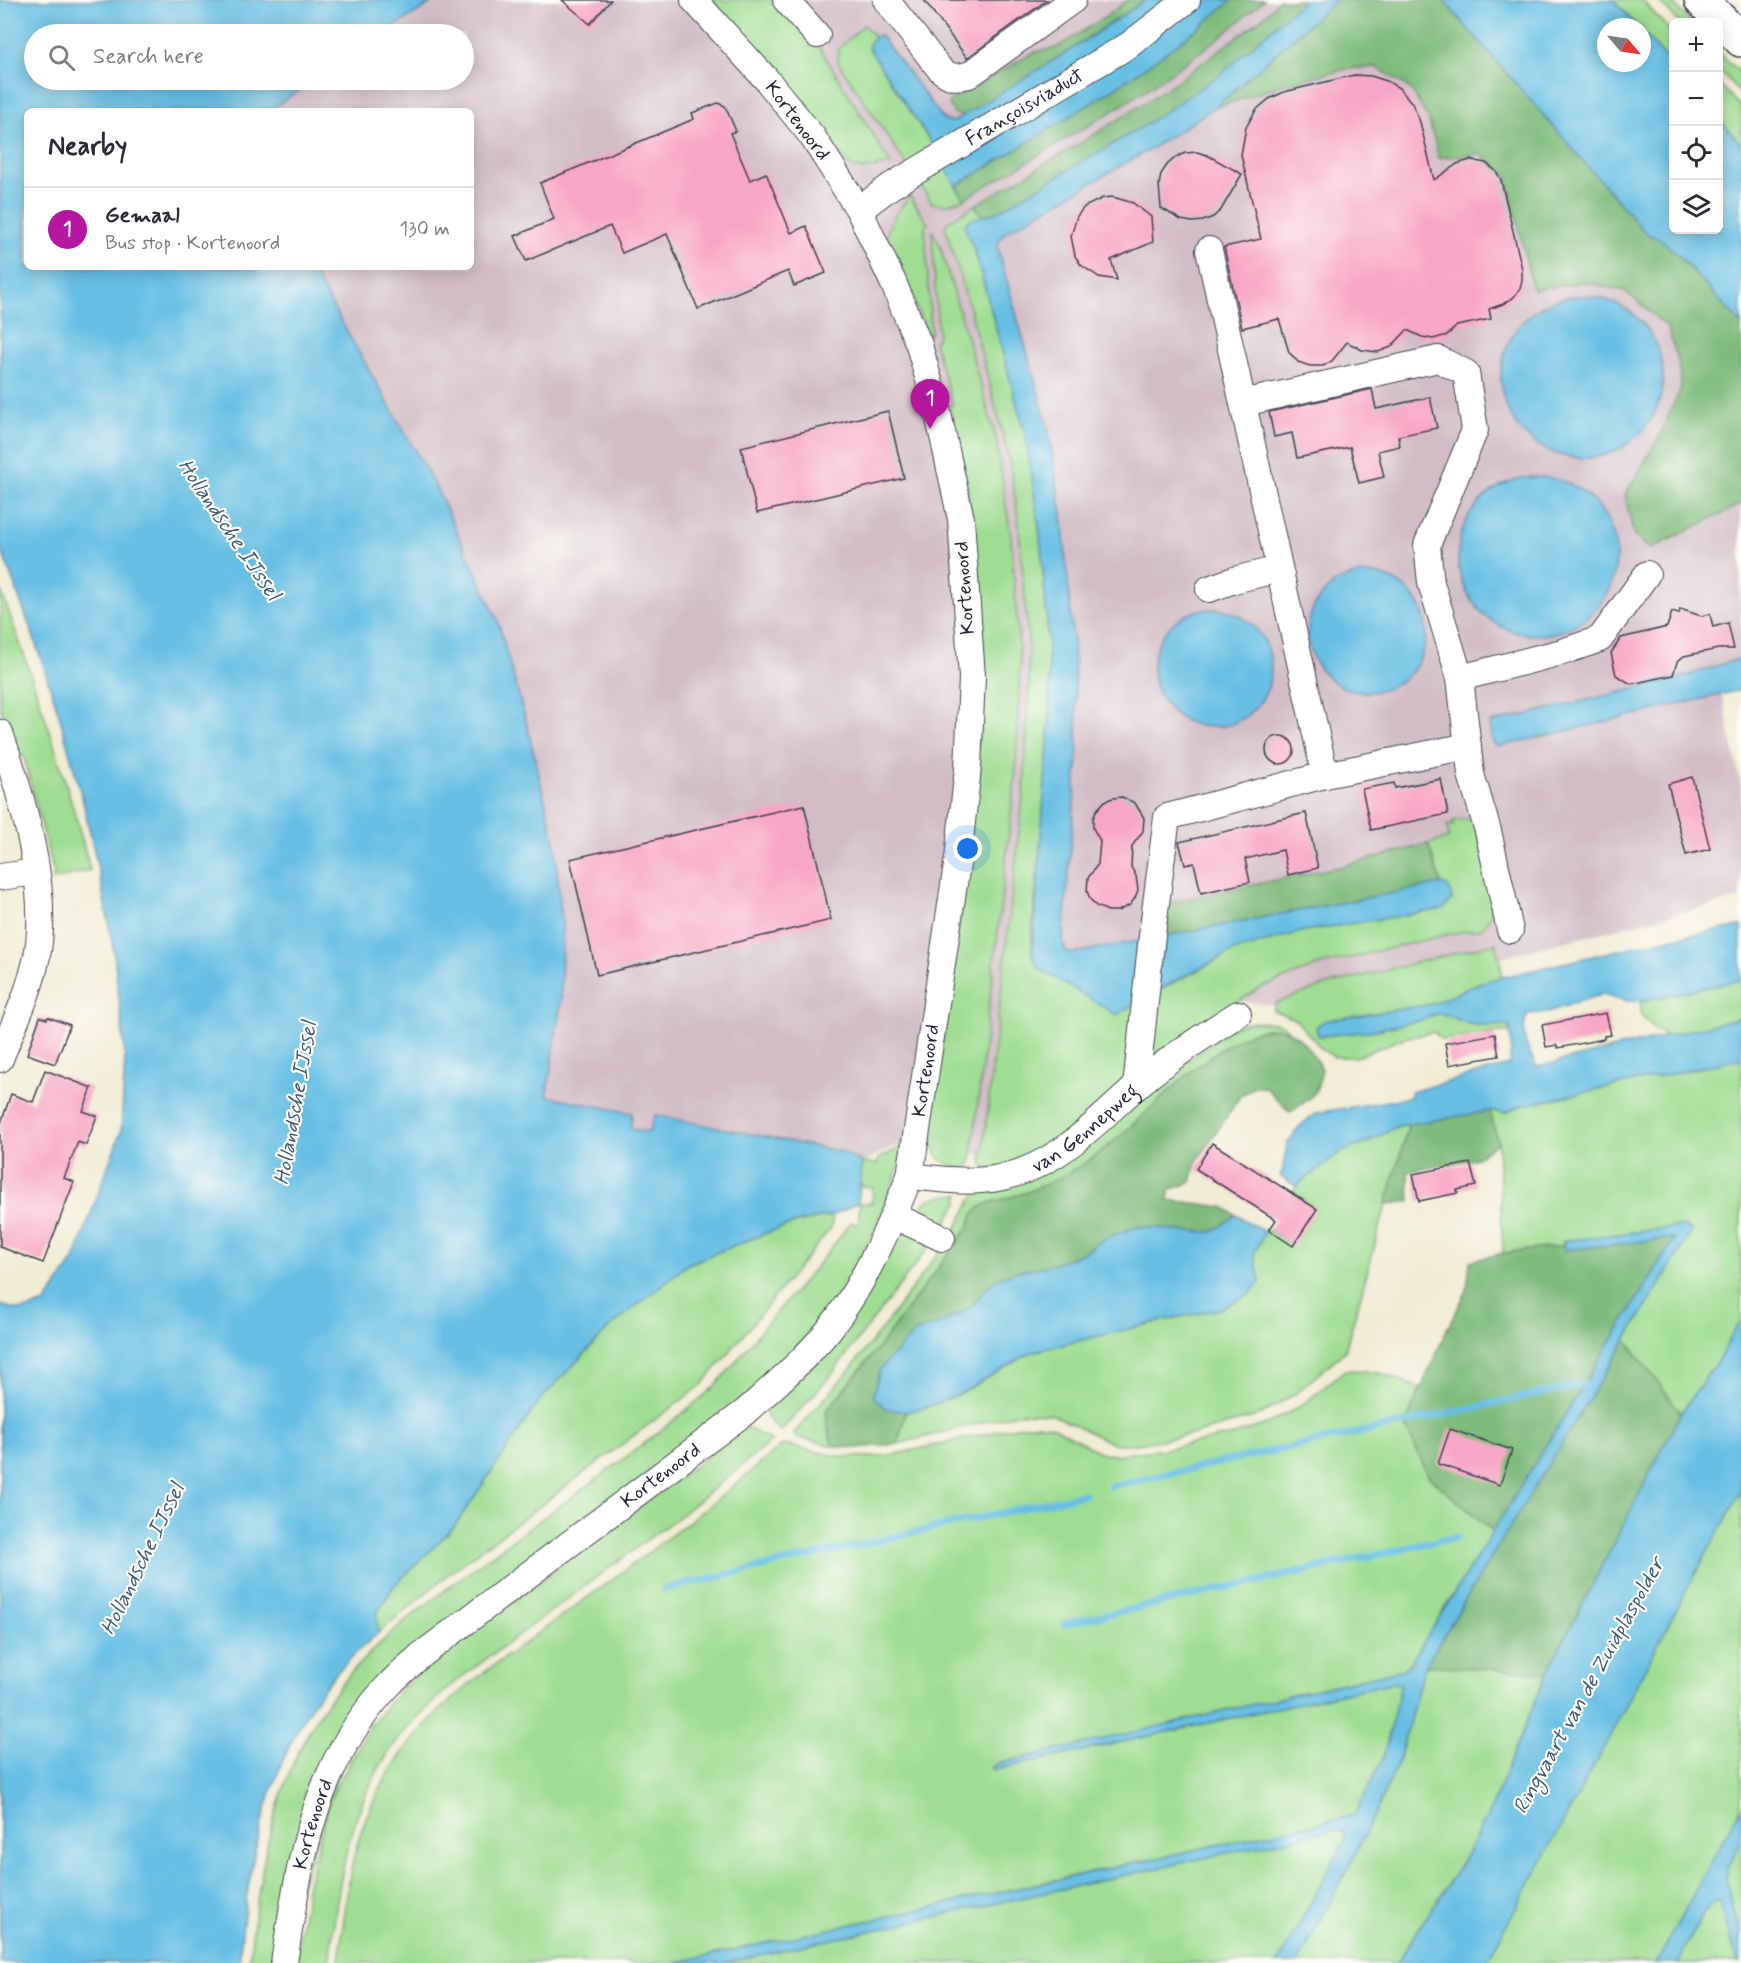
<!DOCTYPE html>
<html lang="en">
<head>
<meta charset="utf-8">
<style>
  body { margin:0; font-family:Mynerve,sans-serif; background:#f2f2f3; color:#2b2b33 }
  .controls { position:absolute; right:18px; top:18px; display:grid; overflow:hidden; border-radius:9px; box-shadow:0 3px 15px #0003 }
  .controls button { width:54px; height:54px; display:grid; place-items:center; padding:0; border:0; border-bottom:2px solid #e1e1e2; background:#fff; color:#2b2b33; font:30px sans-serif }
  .compass { position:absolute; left:1597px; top:18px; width:54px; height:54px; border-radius:50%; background:#fff; box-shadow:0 3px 15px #0003; rotate:119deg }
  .you { position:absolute; left:968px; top:849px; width:21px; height:21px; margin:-15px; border:4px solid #fff; border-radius:50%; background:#1a73e8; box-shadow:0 0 0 9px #1a73e833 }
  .badge { display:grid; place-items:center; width:39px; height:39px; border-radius:50%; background:#b5179e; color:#fff; font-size:20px; font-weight:700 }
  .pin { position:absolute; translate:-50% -50px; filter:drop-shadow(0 2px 3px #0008) }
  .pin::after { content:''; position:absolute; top:32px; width:21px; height:18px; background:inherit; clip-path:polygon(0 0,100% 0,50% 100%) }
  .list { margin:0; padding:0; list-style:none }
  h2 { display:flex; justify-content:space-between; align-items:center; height:78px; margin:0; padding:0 24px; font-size:26px }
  h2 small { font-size:20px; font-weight:400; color:#7c7c81 }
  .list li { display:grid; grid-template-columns:39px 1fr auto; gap:18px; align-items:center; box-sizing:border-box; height:84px; padding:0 24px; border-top:2px solid #e1e1e2 }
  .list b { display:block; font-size:22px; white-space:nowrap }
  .list p { margin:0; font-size:20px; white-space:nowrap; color:#7c7c81 }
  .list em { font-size:20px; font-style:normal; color:#7c7c81 }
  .icon { flex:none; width:33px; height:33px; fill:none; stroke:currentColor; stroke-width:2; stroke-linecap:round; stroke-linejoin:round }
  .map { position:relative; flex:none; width:1741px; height:1963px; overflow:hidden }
  .search { position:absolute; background:#fff; box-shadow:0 3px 15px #0003; left:24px; top:24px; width:450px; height:66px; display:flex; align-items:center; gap:15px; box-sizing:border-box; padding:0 21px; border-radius:33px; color:#7c7c81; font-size:22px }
  .panel { position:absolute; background:#fff; box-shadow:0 3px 15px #0003; left:24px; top:108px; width:450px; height:162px; border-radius:9px }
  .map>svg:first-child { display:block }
  .industrial { fill:#d2bdc6 }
  .green { fill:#9fdd92; stroke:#608066; stroke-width:1.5 }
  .forest { fill:#7fbc7c; stroke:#506f5c; stroke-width:1.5 }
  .water { fill:#67bfe4; stroke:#447090; stroke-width:1.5 }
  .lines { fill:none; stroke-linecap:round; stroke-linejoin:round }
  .stream { stroke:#67bfe4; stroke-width:7 }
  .building { fill:#f8a6c5 }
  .minor-casing { stroke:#414052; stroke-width:28 }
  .major-casing { stroke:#414052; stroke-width:36 }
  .minor { stroke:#fff; stroke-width:26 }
  .major { stroke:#fff; stroke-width:33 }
  .labels { text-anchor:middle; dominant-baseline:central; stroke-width:4.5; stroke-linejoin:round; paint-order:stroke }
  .street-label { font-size:20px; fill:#22223b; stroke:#fdfcf7 }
  .water-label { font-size:21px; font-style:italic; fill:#3a5976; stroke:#fdfcf7 }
</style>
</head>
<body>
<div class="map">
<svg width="1741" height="1963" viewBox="0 0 1741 1963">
  <rect width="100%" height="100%" fill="#fdfcf7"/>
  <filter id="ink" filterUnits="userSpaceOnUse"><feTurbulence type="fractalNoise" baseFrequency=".0167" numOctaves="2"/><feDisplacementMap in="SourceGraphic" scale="12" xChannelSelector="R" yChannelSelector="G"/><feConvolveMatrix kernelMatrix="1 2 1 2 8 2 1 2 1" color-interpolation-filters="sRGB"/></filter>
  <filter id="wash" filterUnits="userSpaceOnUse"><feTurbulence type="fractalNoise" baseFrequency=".008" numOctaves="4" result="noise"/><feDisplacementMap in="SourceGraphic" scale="24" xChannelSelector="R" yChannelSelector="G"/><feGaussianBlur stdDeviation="1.35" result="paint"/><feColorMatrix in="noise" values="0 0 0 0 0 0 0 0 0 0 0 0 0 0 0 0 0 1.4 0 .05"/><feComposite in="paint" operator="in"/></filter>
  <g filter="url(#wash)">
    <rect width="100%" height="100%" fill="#f1ecd4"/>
    <path class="industrial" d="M436 0H1453L1674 230 1741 290V668L1718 675 1741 786V898L1297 1008 1218 998 989 1156 906 1141 862 1162 842 1152 655 1115 649 1132 631 1129V1113L547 1096 561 1002 562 925 555 842 527 725 497 618 436 487 310 267H471V111H268L315 80H464V34H383Z"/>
    <g class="green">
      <path d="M711 0H772L821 50 891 164 862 170 849 165 776 70Z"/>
      <path d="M1613 0H1642L1673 34V66L1642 31V27H1638Z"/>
      <path d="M1658 0H1669L1691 22H1678Z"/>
      <path d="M864 25 874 37 868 47 932 144 964 199 945 205 932 203 838 62V49Z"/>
      <path d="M1718 52 1741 74V95L1719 69Z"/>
      <path d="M1718 83 1741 107V145L1719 118Z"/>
      <path d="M910 196 928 224 925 227 931 332 928 336 887 235C889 220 901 208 910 196Z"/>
      <path d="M975 205 983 217 971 219 964 225 975 252 1025 433 1040 535 1047 619 1050 716 1044 809 1032 930V954L1138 1003 1124 1079 1113 1096 1040 1152 995 1169 985 1170 982 1160 1024 789 1029 686 1028 636 1018 516 1009 458 969 306 945 228 947 222Z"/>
      <path d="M932 231 939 243 955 296 996 439 1011 538 1020 662 1016 771 971 1163 966 1170C937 1165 931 1152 931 1124L962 901 984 676 980 585 971 512 958 437 949 406 953 405 934 342 938 336Z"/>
      <path d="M0 588C34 681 66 774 90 870L53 880 54 873 24 758 14 749 0 707Z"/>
      <path d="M1475 818 1493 902 1491 915 1482 929 1454 933 1320 965 1260 988 1158 1053 1148 1049 1154 993 1234 951 1304 931 1444 908 1449 887 1441 884 1428 844 1449 838 1447 825 1453 826V821Z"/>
      <path d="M1496 943 1503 977 1479 983 1433 1004 1371 1015 1333 1019 1320 1036 1370 1031 1422 1020 1436 1014H1443L1469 1024 1488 1026 1510 1025 1509 1031 1442 1040 1434 1032 1404 1038 1356 1057H1334L1323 1050 1296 1020 1273 1010 1276 1003 1330 984Z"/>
      <path d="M1741 980V1018L1669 1037 1656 1030 1641 1015V1001Z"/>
      <path d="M1252 1022 1279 1023 1289 1030C1276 1028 1261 1028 1249 1034 1186 1064 1145 1123 1088 1161 1069 1174 1048 1184 1027 1193 1013 1198 985 1200 976 1211 972 1215 970 1223 968 1228L879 1347 826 1411 828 1429 833 1446 795 1437 794 1433 849 1371 884 1326 954 1232 976 1192 1143 1093 1232 1027Z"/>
      <path d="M1741 1059V1319L1720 1357 1681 1413 1626 1340 1692 1231 1683 1226 1563 1241V1246L1503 1253 1498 1143 1490 1111 1506 1113 1520 1106Z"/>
      <path d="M1409 1124 1345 1351 1295 1394 1260 1415 1194 1434 1137 1444H1114L1051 1414 1020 1413 897 1444 906 1412 924 1408 956 1396 1032 1352 1174 1318 1220 1309 1260 1282 1254 1254 1265 1232 1269 1230 1293 1245 1316 1209 1293 1193 1296 1186 1341 1151 1368 1142 1398 1126Z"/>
      <path d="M902 1140 906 1141C890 1203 862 1264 824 1315 803 1343 778 1366 754 1390L365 1697 274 1963H249C258 1879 272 1789 318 1716 360 1650 426 1604 488 1558 562 1504 637 1452 707 1393 726 1377 745 1349 762 1329 792 1294 824 1260 851 1222L858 1225 860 1203H872L873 1188 861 1186 862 1162 878 1164V1159L900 1148Z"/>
      <path d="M960 1194 958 1203 941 1231 918 1215C924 1195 942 1196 960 1194Z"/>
      <path d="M833 1215 831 1228 703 1384 451 1572 378 1633 377 1613 393 1587 454 1527 540 1400 609 1328 688 1264 766 1233 796 1223Z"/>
      <path d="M902 1227 931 1244 831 1375 781 1431 773 1425 765 1413 767 1405Z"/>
      <path d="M1345 1370C1373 1369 1395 1376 1420 1389L1405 1425 1429 1477 1493 1531 1412 1661 1404 1669 998 1764 991 1768 996 1770 1390 1683 1402 1684 1383 1758 1355 1815 674 1963H339C344 1920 347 1874 361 1832 384 1765 426 1718 481 1675 582 1601 686 1529 781 1446L785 1445 836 1456 874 1457 896 1454 1016 1427 1038 1424 1052 1426 1103 1454 1115 1455 1165 1449 1234 1435 1269 1423 1301 1406Z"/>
      <path d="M744 1426 772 1441 682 1514 455 1682C436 1699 416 1717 400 1737 347 1804 339 1882 329 1963H295L308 1884 330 1799 370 1726 398 1693 428 1664 708 1456Z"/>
      <path d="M1741 1491V1807L1656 1963H1486L1594 1766 1688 1587Z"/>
      <path d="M1426 1665 1547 1673 1487 1817 1463 1861 1397 1963H1298C1332 1898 1368 1834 1396 1766 1409 1734 1413 1698 1426 1665Z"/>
      <path d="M1333 1830 1343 1831 1345 1840 1278 1963H723Z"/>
      <path d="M1741 1842V1935L1725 1879 1727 1868Z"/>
      <path d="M1714 1901H1720L1738 1963H1678L1702 1916Z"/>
    </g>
    <g class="forest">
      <path d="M1127 0H1146L1072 49 963 117 954 113 948 102 1034 52 1056 48 1107 16Z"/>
      <path d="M1232 0H1264C1175 80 1067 138 964 199L956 186C1051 128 1148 73 1232 0Z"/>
      <path d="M1279 0H1304L1221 74 1142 127 995 214 983 217 975 205C1058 156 1143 109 1219 50 1240 35 1263 20 1279 0Z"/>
      <path d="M1336 0H1443L1646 233 1663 241 1680 257 1741 324V504L1650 549 1634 536 1625 495 1657 441 1681 388 1678 360 1667 327 1625 291 1585 282 1533 290 1507 176 1480 154 1439 158 1429 120 1410 88 1376 67 1346 69 1289 83 1214 108Z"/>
      <path d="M1428 844 1441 884 1159 937 1162 904 1338 867Z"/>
      <path d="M1276 1028C1300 1031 1309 1050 1322 1069 1318 1095 1311 1099 1290 1112L1265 1087H1254L1241 1095 1196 1162 1191 1182 1170 1190 1168 1200 1223 1207 1236 1215 1213 1232 1176 1231 1163 1228 1136 1227 1106 1238 1083 1253 1053 1265 1019 1271 983 1291 971 1308 941 1323 914 1333 887 1409 906 1412 897 1444 855 1448 833 1446 828 1429 826 1411 879 1347 968 1228C970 1223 972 1215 976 1211 985 1200 1013 1198 1027 1192 1048 1184 1069 1174 1088 1161 1144 1123 1186 1062 1249 1034 1257 1030 1267 1030 1276 1028Z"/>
      <path d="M1490 1111 1498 1143 1474 1159 1408 1172 1410 1201 1386 1204 1409 1124Z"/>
      <path d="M1675 1238 1493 1531 1429 1477 1405 1425 1447 1329 1467 1290 1470 1261 1503 1253 1563 1246 1564 1250Z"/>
      <path d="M1626 1340 1681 1413 1547 1673 1426 1665 1509 1526Z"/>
    </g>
    <g class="water">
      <path d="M0 0H436L383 34H34V80H315L268 111H27V267H310L436 487 497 618 527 725 555 842 562 925 561 1002 547 1096 632 1113 631 1129 649 1132 655 1115 842 1152 862 1162 858 1203 833 1215 796 1223 766 1233 688 1264 609 1328 540 1400 454 1527 393 1587 377 1613 378 1633C362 1647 346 1662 332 1678 268 1755 247 1867 239 1963H0V1305L18 1310 29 1309 45 1303 74 1260 121 1131 125 1056 114 953 101 882 83 801 58 711 34 638 0 546Z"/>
      <path d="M1146 0H1232C1148 73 1051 128 956 186L932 144 868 47 874 37 880 35 944 120 953 122 1072 49Z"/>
      <path d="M1304 0H1336L1214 108 1152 148 1004 233 997 246 1048 427 1062 514 1073 638 1078 754 1063 942 1066 952 1074 953 1441 884 1449 887 1452 899 1444 909 1304 931 1234 951 1182 977 1117 1015 1038 968 1032 954 1050 716 1047 619 1040 535 1025 433 975 252 964 225 971 219 995 213 1142 127 1221 74Z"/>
      <path d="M1443 0H1613L1638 27H1606V63H1642V31L1673 66 1674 230H1718L1719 118 1741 145V324L1680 257 1663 241 1646 233Z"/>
      <circle cx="1582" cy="377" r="81"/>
      <circle cx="1537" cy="556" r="79"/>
      <circle cx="1367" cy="633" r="59"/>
      <circle cx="1212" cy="668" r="59"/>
      <path d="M1741 658V690L1497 747 1492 741 1490 723 1676 679Z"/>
      <path d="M1741 926V980L1641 1001H1628L1603 994 1544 1013 1528 1014C1519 1034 1527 1049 1537 1067L1741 1018V1059L1520 1106 1505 1113 1490 1111 1398 1126 1368 1142 1341 1152 1296 1186 1280 1176 1283 1169 1287 1144 1299 1127 1316 1113 1411 1097 1410 1092 1509 1065 1511 1047 1510 1025 1488 1026 1469 1024 1443 1014H1437L1422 1020 1370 1031 1319 1036 1316 1029 1318 1025 1324 1021 1433 1004 1479 983 1503 977 1657 941Z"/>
      <path d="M1236 1215 1265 1232 1254 1254 1260 1282 1250 1294 1220 1309 1174 1318 1032 1352 956 1396 924 1408 906 1412 887 1409 873 1397 880 1369 914 1333 941 1323 971 1308 983 1291 998 1278 1019 1271 1053 1265 1083 1253 1106 1238 1136 1227 1163 1228 1177 1231 1213 1232Z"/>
      <path d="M1683 1226 1692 1231C1605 1376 1513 1519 1426 1665 1413 1698 1409 1734 1396 1766 1368 1834 1332 1898 1298 1963H1278L1345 1840 1343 1831 1333 1830 723 1963H674L1355 1815 1383 1758 1401 1684 1390 1683 995 1770 991 1768 997 1764 1404 1669 1412 1661 1675 1238 1564 1250 1563 1241Z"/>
      <path d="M1741 1319V1491L1688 1587 1594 1766 1486 1963H1397L1463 1861 1487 1817 1547 1673 1681 1413 1720 1357Z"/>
      <path d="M1741 1807V1842L1727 1868 1725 1879 1741 1935V1963H1738L1719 1901H1714L1702 1916 1678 1963H1656Z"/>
    </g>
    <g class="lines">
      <g class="stream">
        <path d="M1111 1486 1584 1384"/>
        <path d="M664 1589 1085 1494"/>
        <path d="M1064 1624 1456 1537"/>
      </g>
    </g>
    <g id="blocks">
      <g class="building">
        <path d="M562 0H611L590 24Z"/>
        <path d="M924 0H1047L967 58Z"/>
        <path d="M1354 75 1371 76 1387 81 1399 88 1412 103 1420 122 1434 180 1457 164 1470 160 1486 163 1496 171 1501 180 1522 269V281L1520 289 1513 298 1503 304 1489 309 1491 319 1457 326 1447 335 1433 339 1422 337 1407 330 1391 347 1378 352 1362 350 1347 342 1332 361 1323 366H1310L1298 362 1289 352 1279 319 1242 328 1224 247 1261 239 1241 155 1246 127 1256 110 1269 99 1284 92Z"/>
        <path d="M718 103 725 106 736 131 730 133 750 180 766 173 791 233 806 226 826 273 794 286 788 271 698 309 667 234 622 253 610 226 526 261 515 236 554 219 540 183 694 119 692 113Z"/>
        <path d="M1197 152 1207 155 1242 174 1221 210 1213 217 1203 221 1192 222 1181 220 1161 208 1159 185 1161 174 1167 165 1176 157 1185 153Z"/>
        <path d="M1113 197 1133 203 1151 217 1153 242 1111 260 1117 280 1099 277 1081 265 1075 256 1071 236 1077 216 1084 207 1103 198Z"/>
        <path d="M1372 389 1376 409 1430 397 1437 428 1398 436 1400 446 1378 451 1384 477 1359 483 1350 447 1297 458 1292 433 1274 437 1269 412Z"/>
        <path d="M888 411 904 478 757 513 741 447Z"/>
        <path d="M1680 609 1701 616 1710 614 1713 627 1728 623 1734 649H1718L1684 656 1677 662 1673 675 1631 684 1616 675 1611 653 1621 638 1667 627 1672 612 1679 614Z"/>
        <circle cx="1280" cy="750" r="14"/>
        <path d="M1692 777 1710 849 1686 855 1668 784Z"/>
        <path d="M1441 779 1448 814 1371 830 1362 789 1394 783 1395 788Z"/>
        <path d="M1122 797 1135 803 1144 818 1143 831 1132 846 1131 867 1136 876 1138 890 1135 898 1130 905 1118 911H1108L1096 906 1090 899 1087 891 1088 878 1098 864 1100 841 1093 828V819L1096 811 1105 801 1113 798Z"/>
        <path d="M804 805 831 920 597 975 570 859Z"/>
        <path d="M1306 813 1318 868 1288 875 1283 850 1245 859 1250 882 1201 893 1194 863 1185 865 1179 842Z"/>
        <path d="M1606 1013 1611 1035 1604 1036V1039L1558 1048 1557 1045 1546 1047 1542 1025Z"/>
        <path d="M40 1017 47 1019 48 1017 70 1025 55 1064 27 1054Z"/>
        <path d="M1495 1034 1499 1056 1449 1065 1445 1043Z"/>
        <path d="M45 1070 92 1088 83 1111 97 1116 86 1145 78 1142 64 1178 74 1182 43 1263 0 1247V1126L11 1094 33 1102Z"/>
        <path d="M1212 1143 1317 1209 1293 1246 1269 1230 1276 1220 1196 1169Z"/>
        <path d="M1470 1163 1476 1186 1457 1190 1458 1193 1419 1201 1413 1174Z"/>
        <path d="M1450 1429 1512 1450 1500 1485 1438 1464Z"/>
      </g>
    </g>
  </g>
  <g filter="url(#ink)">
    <use href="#blocks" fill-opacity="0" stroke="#414052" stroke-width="1.5"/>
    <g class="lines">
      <g class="minor-casing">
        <g id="minor">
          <path d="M786 0 817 35"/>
          <path d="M886 0 939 68C949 78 956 78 969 75L1073 0"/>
          <path id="s1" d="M859 210 891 186 1129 45 1187 0"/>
          <path d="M1209 250 1325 775"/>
          <path d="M1243 403 1438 359 1466 373 1475 430 1427 545 1431 583 1460 678 1471 774 1488 831 1510 930"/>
          <path d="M1209 589 1234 580 1279 569"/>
          <path d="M1460 678 1562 652 1600 639 1647 574"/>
          <path d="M0 733C22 797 50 889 37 956 30 992 13 1026 0 1059"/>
          <path d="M0 877 36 872"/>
          <path d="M1136 1087 1152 935 1167 817 1325 775 1468 746"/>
          <path id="s2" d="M910 1176C937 1179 966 1183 993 1179 1056 1169 1092 1125 1137 1086 1169 1058 1203 1036 1238 1014"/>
          <path d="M894 1216 942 1238"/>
          <path id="s3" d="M284 1963C299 1862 314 1765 387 1687 397 1676 409 1666 420 1656L745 1412C774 1386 803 1361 828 1331 864 1286 888 1229 910 1176L958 858 968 768 972 677 961 519 937 409 919 345 893 282 859 210 812 136 766 79 694 0"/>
        </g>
      </g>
      <g class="major-casing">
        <path id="major" d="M1701 0 1741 40"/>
      </g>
      <use href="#minor" class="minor"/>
      <use href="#major" class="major"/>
    </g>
  </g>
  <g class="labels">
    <g class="street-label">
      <text stroke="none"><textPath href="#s1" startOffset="195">Françoisviaduct</textPath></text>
      <text transform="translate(797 121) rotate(53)">Kortenoord</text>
      <text transform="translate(965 588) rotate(-94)">Kortenoord</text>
      <text stroke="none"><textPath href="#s3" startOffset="1150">Kortenoord</textPath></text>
      <text stroke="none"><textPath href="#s2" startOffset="190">van Gennepweg</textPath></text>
      <text stroke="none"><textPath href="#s3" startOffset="646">Kortenoord</textPath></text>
      <text stroke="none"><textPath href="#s3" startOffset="142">Kortenoord</textPath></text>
    </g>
    <g class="water-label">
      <text transform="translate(229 530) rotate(56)">Hollandsche IJssel</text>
      <text transform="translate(296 1103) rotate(-80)">Hollandsche IJssel</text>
      <text transform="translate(143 1559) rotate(-64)">Hollandsche IJssel</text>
      <text transform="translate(1589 1686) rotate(-61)">Ringvaart van de Zuidplaspolder</text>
    </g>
  </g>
</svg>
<div class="controls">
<button>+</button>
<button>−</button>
<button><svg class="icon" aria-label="locate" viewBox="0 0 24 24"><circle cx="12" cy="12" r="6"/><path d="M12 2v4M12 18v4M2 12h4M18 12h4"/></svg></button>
<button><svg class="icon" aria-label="layers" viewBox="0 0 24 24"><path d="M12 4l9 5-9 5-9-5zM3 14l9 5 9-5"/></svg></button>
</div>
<svg class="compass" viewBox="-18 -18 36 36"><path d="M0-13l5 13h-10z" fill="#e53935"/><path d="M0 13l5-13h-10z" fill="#7c7c81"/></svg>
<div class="you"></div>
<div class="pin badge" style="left:930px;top:429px">1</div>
<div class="search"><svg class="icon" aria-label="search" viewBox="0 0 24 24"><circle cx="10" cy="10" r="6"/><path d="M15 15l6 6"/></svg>Search here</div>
<section class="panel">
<h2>Nearby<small></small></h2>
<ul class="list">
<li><span class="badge">1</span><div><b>Gemaal</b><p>Bus stop · Kortenoord</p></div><em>130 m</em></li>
</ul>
</section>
</div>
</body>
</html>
